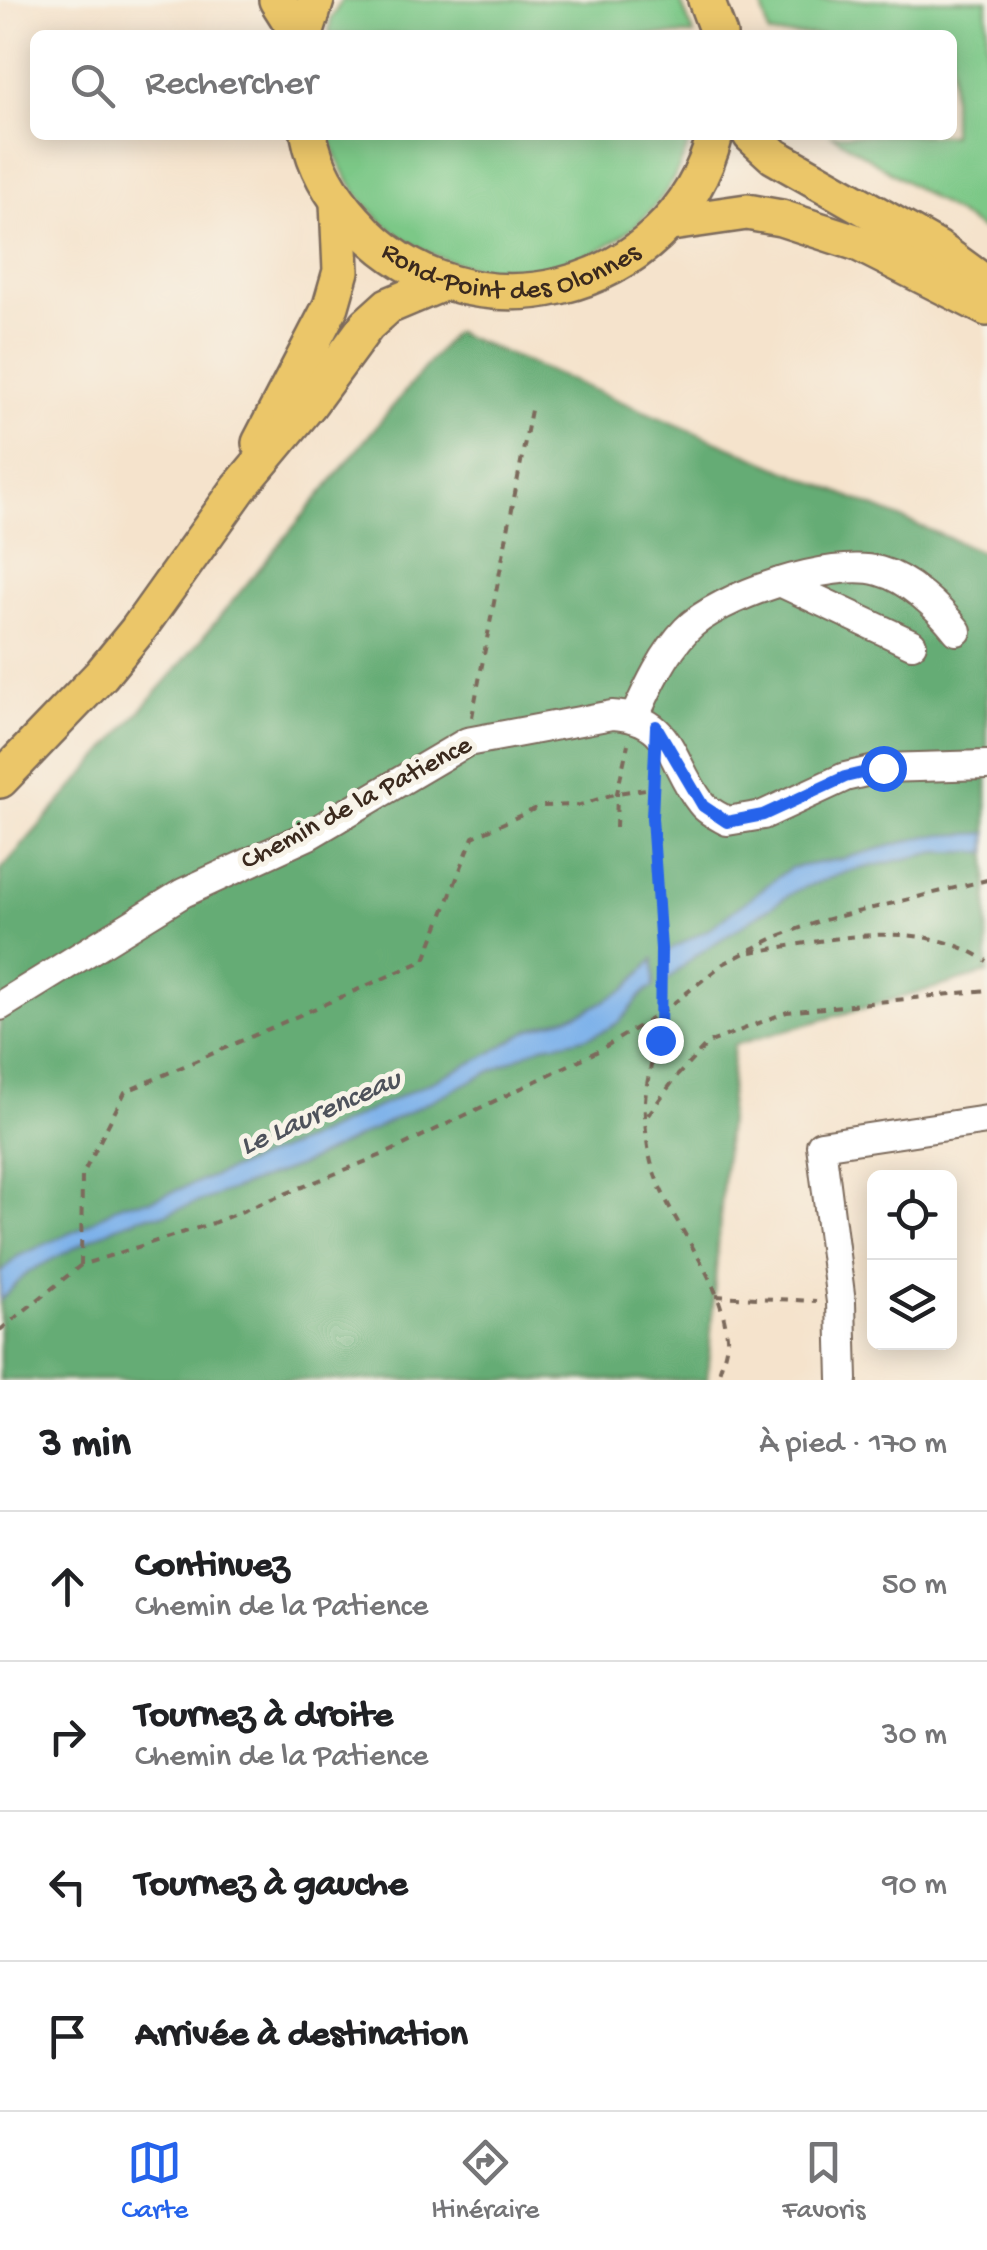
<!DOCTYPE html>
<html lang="fr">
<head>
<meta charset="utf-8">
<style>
  body { margin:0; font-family:"Gochi Hand",sans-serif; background:#f6f6f6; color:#202124 }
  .controls { position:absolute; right:30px; bottom:30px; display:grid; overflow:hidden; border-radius:15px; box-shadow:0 5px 25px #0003 }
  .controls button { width:90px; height:90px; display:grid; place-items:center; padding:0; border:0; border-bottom:2px solid #e0e0e0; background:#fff; color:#202124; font:50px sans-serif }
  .stop { position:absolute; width:30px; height:30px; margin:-22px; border:8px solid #2563eb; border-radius:50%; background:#fff }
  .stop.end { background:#2563eb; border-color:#fff; box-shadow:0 2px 10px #0008 }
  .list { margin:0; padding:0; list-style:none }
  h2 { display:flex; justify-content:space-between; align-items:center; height:130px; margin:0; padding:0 40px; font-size:42px }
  h2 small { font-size:32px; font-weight:400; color:#757577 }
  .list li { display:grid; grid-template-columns:65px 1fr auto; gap:30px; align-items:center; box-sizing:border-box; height:150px; padding:0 40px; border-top:2px solid #e0e0e0 }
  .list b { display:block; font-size:38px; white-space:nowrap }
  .list p { margin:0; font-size:32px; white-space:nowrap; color:#757577 }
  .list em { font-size:32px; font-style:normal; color:#757577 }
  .icon { flex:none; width:55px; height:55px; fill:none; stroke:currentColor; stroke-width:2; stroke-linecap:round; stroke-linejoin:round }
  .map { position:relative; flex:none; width:987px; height:1380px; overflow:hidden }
  .search { position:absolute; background:#fff; box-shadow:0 5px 25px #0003; left:30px; right:30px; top:30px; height:110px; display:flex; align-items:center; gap:25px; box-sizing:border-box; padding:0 35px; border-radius:15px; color:#757577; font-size:38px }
  .sheet { height:730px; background:#fff }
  nav { display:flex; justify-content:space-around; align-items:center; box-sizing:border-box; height:140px; border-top:2px solid #e0e0e0; background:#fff; font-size:28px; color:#757577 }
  nav a { display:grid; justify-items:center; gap:5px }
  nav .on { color:#2563eb }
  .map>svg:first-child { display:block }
  .green { fill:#7cc887; stroke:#5c7952; stroke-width:2.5 }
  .forest { fill:#65ac74; stroke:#506b49; stroke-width:2.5 }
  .water { fill:#7cb1ea; stroke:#5c6e84; stroke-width:2.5 }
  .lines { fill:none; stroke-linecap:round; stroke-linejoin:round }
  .minor-casing { stroke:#7c6b5b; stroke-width:32 }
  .major-casing { stroke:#7c6b5b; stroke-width:40 }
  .path { stroke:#7c6b5b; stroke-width:4; stroke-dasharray:8 8; stroke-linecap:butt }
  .minor { stroke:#fff; stroke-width:28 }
  .major { stroke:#ebc669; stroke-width:35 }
  .route { stroke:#2563eb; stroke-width:12 }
  .labels { text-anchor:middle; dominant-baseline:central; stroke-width:10; stroke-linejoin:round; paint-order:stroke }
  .street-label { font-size:28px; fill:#3b2a1e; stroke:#f7f3e8 }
  .water-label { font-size:30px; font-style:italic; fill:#4e525b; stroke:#f7f3e8 }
</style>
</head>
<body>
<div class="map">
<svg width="987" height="1380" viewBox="0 0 987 1380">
  <rect width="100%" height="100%" fill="#f7f3e8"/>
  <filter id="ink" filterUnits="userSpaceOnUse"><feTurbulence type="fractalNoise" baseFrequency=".01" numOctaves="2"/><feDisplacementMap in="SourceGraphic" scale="20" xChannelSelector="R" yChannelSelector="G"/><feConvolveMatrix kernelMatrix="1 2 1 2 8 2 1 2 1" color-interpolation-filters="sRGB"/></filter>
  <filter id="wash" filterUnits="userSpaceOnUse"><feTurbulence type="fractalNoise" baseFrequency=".0048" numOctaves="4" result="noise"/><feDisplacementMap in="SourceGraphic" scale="40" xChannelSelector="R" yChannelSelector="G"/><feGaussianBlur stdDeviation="2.25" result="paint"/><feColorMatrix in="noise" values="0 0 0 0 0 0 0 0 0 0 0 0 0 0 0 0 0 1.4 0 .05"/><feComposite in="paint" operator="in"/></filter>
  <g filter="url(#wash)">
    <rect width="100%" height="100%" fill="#f5e3cc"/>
    <g class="green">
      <path d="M342 0H680L694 35H329L331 19Z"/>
      <path d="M761 0H987V233L832 135H952V35H769Z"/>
      <path d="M329 135H691C641 317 382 315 329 135Z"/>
    </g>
    <path class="forest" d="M454 332 987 554V973L734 1045 707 1380H0V871L176 670Z"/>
    <g class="water">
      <path d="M987 833V852H937L850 871 797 890 695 956 663 984 669 950 709 929 790 868 841 859 927 836Z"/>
      <path d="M654 959V987C640 991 632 1011 620 1021 598 1038 569 1042 542 1046L301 1165 165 1214 141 1217 117 1226 28 1272 0 1301V1273L18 1256 80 1229 121 1204 151 1200 305 1141 484 1057 531 1029 586 1011 626 989Z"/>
    </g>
  </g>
  <g filter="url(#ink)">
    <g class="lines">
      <g class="minor-casing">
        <g id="minor">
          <path d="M780 582 912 644"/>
          <path d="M635 716C648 687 664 653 686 630 718 596 833 558 879 571 909 579 939 608 957 631"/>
          <path d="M0 1006 183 893 309 835 467 742 612 715C674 718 669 762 701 803 707 811 718 816 727 821L763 815 845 777 883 768 987 765"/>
          <path d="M843 1380 841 1302 821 1145 987 1120"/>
        </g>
      </g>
      <g class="major-casing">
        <g id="major">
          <path d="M277 0 299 35"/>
          <path d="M706 0 719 35"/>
          <path d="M305 35 316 0"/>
          <path id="s1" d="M309 135C315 167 333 197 355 221 465 347 674 296 715 135"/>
          <path d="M751 135 774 156 938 249 987 285"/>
          <path d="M671 223 747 212 781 218 858 243 987 308"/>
          <path d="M260 443 331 306 341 271 338 202"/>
          <path d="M0 780 101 675 137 631 239 488 309 404 367 325 388 306 445 282"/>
        </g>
      </g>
      <g class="path">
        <path d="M472 717 531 410"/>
        <path d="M653 775C649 853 662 932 661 1011 660 1042 647 1070 645 1101 644 1119 647 1151 653 1169 671 1225 721 1275 727 1336 728 1349 720 1367 717 1380"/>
        <path d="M616 828 617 793 628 744"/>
        <path d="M751 952C828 941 917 915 987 961"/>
        <path d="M648 1115 677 1076 708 1043 787 1012 987 990"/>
        <path d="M81 1265 82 1176 125 1092 425 960 473 837 541 806 580 805 617 793 653 788"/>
        <path d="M716 1296 816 1301"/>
        <path d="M0 1330 81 1265 213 1223 389 1152 598 1051 661 1013 723 964 778 936 820 921 987 880"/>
      </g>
      <use href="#minor" class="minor"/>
      <use href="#major" class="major"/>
    </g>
  </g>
  <g class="lines" filter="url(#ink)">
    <path class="route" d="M660 1040 661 949 652 818 656 726 703 806 727 822 763 815 845 777 883 768"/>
  </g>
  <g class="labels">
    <g class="street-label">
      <text stroke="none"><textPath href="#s1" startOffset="275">Rond-Point des Olonnes</textPath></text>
      <text transform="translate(357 804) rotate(-28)">Chemin de la Patience</text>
    </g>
    <g class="water-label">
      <text transform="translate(321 1114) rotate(-24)">Le Laurenceau</text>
    </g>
  </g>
</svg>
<div class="controls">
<button><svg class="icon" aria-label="locate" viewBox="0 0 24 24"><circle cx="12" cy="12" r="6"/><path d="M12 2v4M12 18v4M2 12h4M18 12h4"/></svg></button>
<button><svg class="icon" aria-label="layers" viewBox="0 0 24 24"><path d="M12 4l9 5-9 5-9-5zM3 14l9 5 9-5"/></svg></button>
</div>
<div class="stop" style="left:883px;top:768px"></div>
<div class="stop end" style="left:660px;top:1040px"></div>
<div class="search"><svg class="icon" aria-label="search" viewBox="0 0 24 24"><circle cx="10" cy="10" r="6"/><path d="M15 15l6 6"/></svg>Rechercher</div>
</div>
<section class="sheet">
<h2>3 min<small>À pied · 170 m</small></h2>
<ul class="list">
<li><svg class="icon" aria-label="ahead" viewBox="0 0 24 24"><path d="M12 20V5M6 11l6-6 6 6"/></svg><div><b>Continuez</b><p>Chemin de la Patience</p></div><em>50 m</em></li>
<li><svg class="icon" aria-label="right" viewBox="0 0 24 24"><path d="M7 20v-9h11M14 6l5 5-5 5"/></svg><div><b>Tournez à droite</b><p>Chemin de la Patience</p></div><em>30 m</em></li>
<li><svg class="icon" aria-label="left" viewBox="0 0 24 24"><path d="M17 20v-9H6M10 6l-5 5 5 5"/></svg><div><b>Tournez à gauche</b></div><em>90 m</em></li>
<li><svg class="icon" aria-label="arrive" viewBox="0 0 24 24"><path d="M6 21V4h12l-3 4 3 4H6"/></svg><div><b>Arrivée à destination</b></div></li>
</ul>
</section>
<nav>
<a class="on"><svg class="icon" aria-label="map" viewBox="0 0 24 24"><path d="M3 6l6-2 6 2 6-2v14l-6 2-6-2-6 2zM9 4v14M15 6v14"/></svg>Carte</a>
<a><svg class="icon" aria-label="directions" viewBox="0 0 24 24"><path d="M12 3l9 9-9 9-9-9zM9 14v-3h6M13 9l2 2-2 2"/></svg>Itinéraire</a>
<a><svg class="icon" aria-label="saved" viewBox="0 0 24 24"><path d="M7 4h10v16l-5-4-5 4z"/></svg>Favoris</a>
</nav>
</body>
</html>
